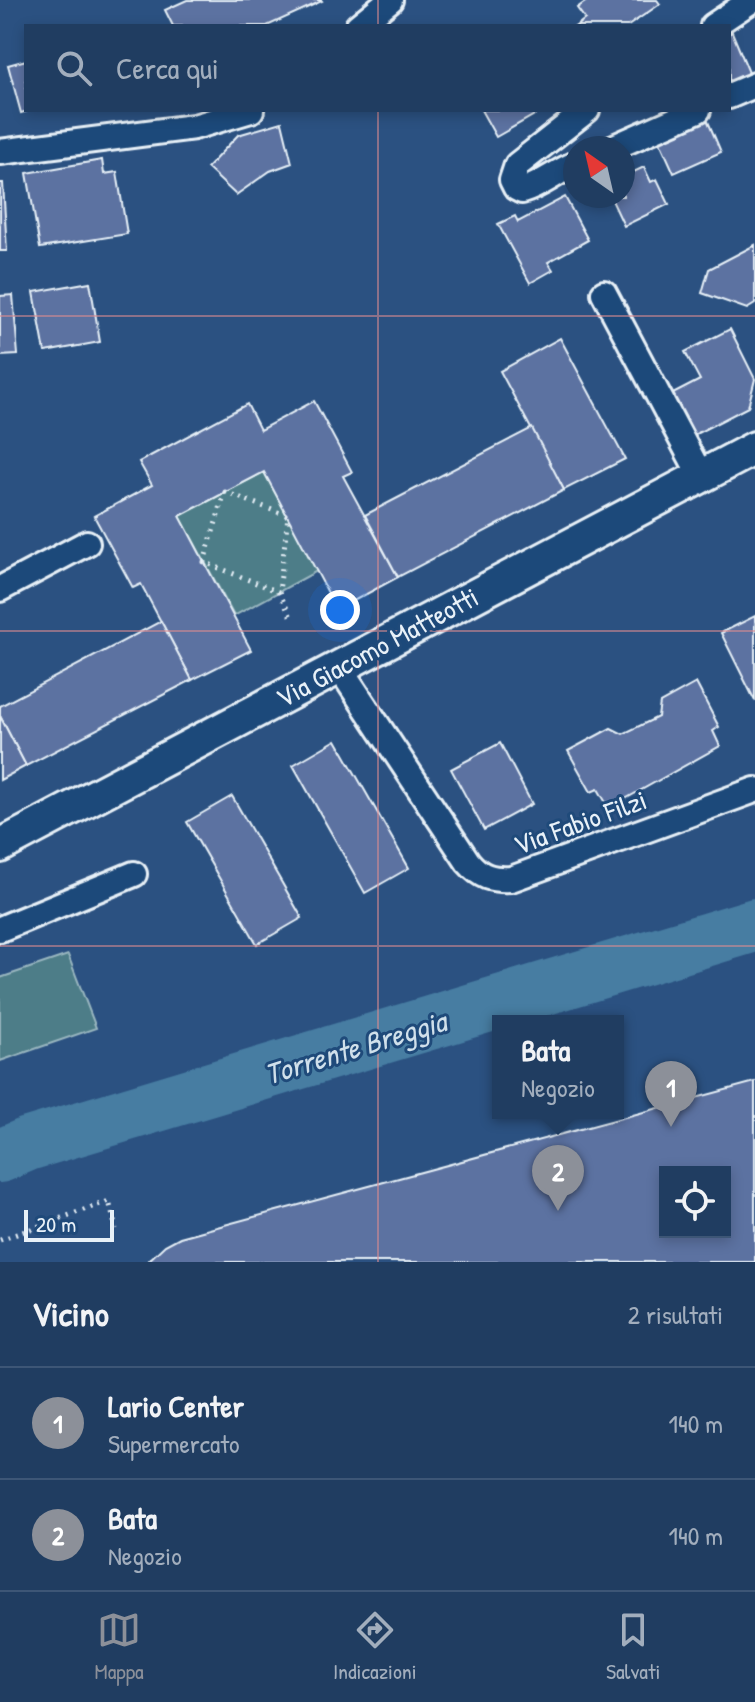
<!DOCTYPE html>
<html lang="it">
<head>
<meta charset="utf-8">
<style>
  body { margin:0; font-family:"Patrick Hand",sans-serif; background:#2d486a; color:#f1f3f6 }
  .controls { position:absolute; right:24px; bottom:24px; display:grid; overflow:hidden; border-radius:0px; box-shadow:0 4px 12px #0003 }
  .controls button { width:72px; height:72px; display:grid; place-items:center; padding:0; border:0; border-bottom:2px solid #3d5676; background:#203d61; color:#f1f3f6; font:40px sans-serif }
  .compass { position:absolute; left:563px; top:136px; width:72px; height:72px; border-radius:50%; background:#203d61; box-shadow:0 4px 12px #0003; rotate:326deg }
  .scale { position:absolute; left:24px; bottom:20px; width:90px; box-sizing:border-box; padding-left:8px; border:4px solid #e8f1f8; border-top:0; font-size:22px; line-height:28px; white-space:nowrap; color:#e8f1f8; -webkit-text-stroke:6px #1f4a7a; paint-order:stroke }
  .you { position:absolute; left:340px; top:610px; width:28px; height:28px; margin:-20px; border:6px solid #fff; border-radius:50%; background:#1a73e8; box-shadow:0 0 0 12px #1a73e833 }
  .badge { display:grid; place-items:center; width:52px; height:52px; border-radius:50%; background:#8c9099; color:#fff; font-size:26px; font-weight:700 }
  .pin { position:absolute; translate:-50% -66px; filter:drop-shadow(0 2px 4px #0008) }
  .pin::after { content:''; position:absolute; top:42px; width:28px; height:24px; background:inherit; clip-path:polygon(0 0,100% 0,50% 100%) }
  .popup { position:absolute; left:492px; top:1015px; width:132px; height:104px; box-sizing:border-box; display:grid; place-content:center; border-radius:0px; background:#203d61; filter:drop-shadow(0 2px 6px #0005); font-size:26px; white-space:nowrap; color:#a2aebd }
  .popup b { font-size:30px; color:#f1f3f6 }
  .popup::after { content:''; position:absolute; left:50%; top:100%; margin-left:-16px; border:16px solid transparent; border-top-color:#203d61 }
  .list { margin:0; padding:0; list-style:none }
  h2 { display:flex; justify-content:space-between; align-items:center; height:104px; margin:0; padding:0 32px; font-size:34px }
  h2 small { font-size:26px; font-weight:400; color:#a2aebd }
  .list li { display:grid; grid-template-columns:52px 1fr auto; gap:24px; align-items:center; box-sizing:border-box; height:112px; padding:0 32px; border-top:2px solid #3d5676 }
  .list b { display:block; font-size:30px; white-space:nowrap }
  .list p { margin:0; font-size:26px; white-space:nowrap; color:#a2aebd }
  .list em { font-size:26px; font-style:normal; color:#a2aebd }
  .icon { flex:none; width:44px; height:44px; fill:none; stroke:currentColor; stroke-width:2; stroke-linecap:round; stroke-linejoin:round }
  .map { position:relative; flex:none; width:755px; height:1262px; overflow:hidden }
  .search { position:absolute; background:#203d61; box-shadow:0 4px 12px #0003; left:24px; right:24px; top:24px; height:88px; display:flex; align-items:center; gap:20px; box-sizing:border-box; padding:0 28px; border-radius:0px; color:#a2aebd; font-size:30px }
  .sheet { height:328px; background:#203d61 }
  nav { display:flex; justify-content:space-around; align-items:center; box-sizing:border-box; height:112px; border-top:2px solid #3d5676; background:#203d61; font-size:22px; color:#a2aebd }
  nav a { display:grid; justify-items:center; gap:4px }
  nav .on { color:#8c9099 }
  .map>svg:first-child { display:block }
  .green { fill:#4d7d88; stroke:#9ab7c0; stroke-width:2 }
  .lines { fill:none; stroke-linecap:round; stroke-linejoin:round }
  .river { stroke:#467da2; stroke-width:54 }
  .building { fill:#5c72a1; stroke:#e8f1f8; stroke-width:2; fill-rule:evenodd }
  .street-casing { stroke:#e8f1f8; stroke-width:30 }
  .secondary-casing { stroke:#e8f1f8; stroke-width:38 }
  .path { stroke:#e8f1f8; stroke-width:5; stroke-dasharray:2 6; stroke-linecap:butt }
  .street { stroke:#1f4a7a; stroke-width:24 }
  .secondary { stroke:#1f4a7a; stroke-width:32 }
  .grid { fill:none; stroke:#df8c90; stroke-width:2; stroke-opacity:0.55 }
  .labels { text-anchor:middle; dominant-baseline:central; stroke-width:6; stroke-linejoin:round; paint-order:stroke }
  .street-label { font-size:28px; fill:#e8f1f8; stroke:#1f4a7a }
  .water-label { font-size:30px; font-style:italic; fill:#d0e0eb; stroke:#1f4a7a }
</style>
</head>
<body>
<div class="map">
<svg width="755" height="1262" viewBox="0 0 755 1262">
  <rect width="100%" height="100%" fill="#2b5181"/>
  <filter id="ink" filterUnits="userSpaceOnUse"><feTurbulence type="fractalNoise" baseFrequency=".0125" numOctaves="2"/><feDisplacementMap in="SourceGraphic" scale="16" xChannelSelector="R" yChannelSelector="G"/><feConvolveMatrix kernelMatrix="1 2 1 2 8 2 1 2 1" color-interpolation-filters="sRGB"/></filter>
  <g filter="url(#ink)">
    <g class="green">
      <path d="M264 472 317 571 234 616 180 516Z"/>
      <path d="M68 955 96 1028 0 1061V978Z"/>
    </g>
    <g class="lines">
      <path class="river" d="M0 1156 28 1144 755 925"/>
    </g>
    <g class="building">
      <path d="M187 0H321L322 1 267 26H173L165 10Z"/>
      <path d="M588 0H657L660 4 628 26H576L585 19 577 8Z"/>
      <path d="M732 32 750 75 729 84V34Z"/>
      <path d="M26 60V110H31L21 113 8 65Z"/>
      <path d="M481 110H543L496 137Z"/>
      <path d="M704 112 721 152 674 173 656 133Z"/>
      <path d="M282 122 292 163 270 171 236 195 207 168 238 135Z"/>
      <path d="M102 160 104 174 117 172 127 234 40 248 27 173Z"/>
      <path d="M644 167 651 182 657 179 669 204 624 226 610 196H623V177Z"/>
      <path d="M0 183H3L7 251H0Z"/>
      <path d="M565 197 588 240 548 262 553 270 530 283 498 224 515 216 518 222Z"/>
      <path d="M755 245V304L747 309 702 293 709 269Z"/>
      <path d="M90 282 100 342 45 352 34 292Z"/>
      <path d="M13 295 18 355 0 356V296Z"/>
      <path d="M730 329 755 379 748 407 688 438 667 397 700 380 685 352Z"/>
      <path d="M560 338 625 459 564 490 500 371Z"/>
      <path d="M314 401 352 472 343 476 398 577 337 610 264 472 180 516 251 650 192 680 141 584 133 588 94 516 152 485 139 462 247 404 260 430Z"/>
      <path d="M532 428 564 490 398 577 365 515Z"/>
      <path d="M755 616V701L721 633Z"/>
      <path d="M161 621 192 680 26 766 0 716V706Z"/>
      <path d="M696 683 719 727 713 731 720 746 609 808 598 789 591 792 568 751 611 728 623 734 658 717 660 703Z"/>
      <path d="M0 716 26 766 0 780Z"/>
      <path d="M336 740 409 868 365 893 293 765Z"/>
      <path d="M500 743 532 804 484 830 451 769Z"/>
      <path d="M232 796 302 918 257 944 187 822Z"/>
      <path d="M755 1082V1262H147L165 1245 180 1237ZM665 1172H725V1232H665Z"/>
    </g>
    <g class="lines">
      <g class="street-casing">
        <g id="street">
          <path d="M358 26 390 0"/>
          <path d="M713 26 752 0"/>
          <path d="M729 96 755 85"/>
          <path d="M612 148 698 110"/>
          <path d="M0 152 194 127 251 110"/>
          <path d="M575 164C556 172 542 185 522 191L516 188 512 180 517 165 587 110"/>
          <path d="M604 293 701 476"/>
          <path d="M0 589 87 543"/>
          <path d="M339 667 468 862C481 877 491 880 511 879L755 790"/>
          <path d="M0 929 134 874"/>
        </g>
      </g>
      <g class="secondary-casing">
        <path id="secondary" d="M0 846 755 448"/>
      </g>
      <g class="path">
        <path d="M225 492 288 516 279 592 204 562Z"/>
        <path d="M279 592 292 619"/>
        <path d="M0 1240 109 1201 116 1229"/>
      </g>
      <use href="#street" class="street"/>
      <use href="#secondary" class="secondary"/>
    </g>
  </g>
  <path class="grid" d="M378 0V26M378 110V1262M0 316H755M0 631H755M0 946H755"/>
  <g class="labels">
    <g class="street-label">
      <text transform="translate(377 647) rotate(-28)">Via Giacomo Matteotti</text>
      <text transform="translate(580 822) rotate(-20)">Via Fabio Filzi</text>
    </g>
    <g class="water-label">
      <text transform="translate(355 1047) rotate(-17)">Torrente Breggia</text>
    </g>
  </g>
</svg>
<div class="controls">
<button><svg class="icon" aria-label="locate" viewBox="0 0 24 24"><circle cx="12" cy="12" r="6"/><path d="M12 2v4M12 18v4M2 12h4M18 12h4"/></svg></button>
</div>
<svg class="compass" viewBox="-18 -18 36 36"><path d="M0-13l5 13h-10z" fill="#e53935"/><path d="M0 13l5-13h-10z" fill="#a2aebd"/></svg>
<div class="scale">20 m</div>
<div class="you"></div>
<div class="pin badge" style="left:671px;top:1127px">1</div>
<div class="pin badge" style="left:558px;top:1211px">2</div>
<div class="popup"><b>Bata</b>Negozio</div>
<div class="search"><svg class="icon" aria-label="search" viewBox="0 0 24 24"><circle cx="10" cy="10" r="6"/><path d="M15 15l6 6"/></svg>Cerca qui</div>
</div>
<section class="sheet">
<h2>Vicino<small>2 risultati</small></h2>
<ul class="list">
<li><span class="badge">1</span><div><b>Lario Center</b><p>Supermercato</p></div><em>140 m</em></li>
<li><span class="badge">2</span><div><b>Bata</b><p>Negozio</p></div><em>140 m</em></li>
</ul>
</section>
<nav>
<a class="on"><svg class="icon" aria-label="map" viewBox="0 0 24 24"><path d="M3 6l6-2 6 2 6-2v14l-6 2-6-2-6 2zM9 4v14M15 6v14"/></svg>Mappa</a>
<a><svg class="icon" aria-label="directions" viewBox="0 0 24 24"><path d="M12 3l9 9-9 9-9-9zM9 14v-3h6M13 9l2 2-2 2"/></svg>Indicazioni</a>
<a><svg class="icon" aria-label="saved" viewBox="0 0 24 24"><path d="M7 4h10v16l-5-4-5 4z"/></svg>Salvati</a>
</nav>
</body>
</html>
